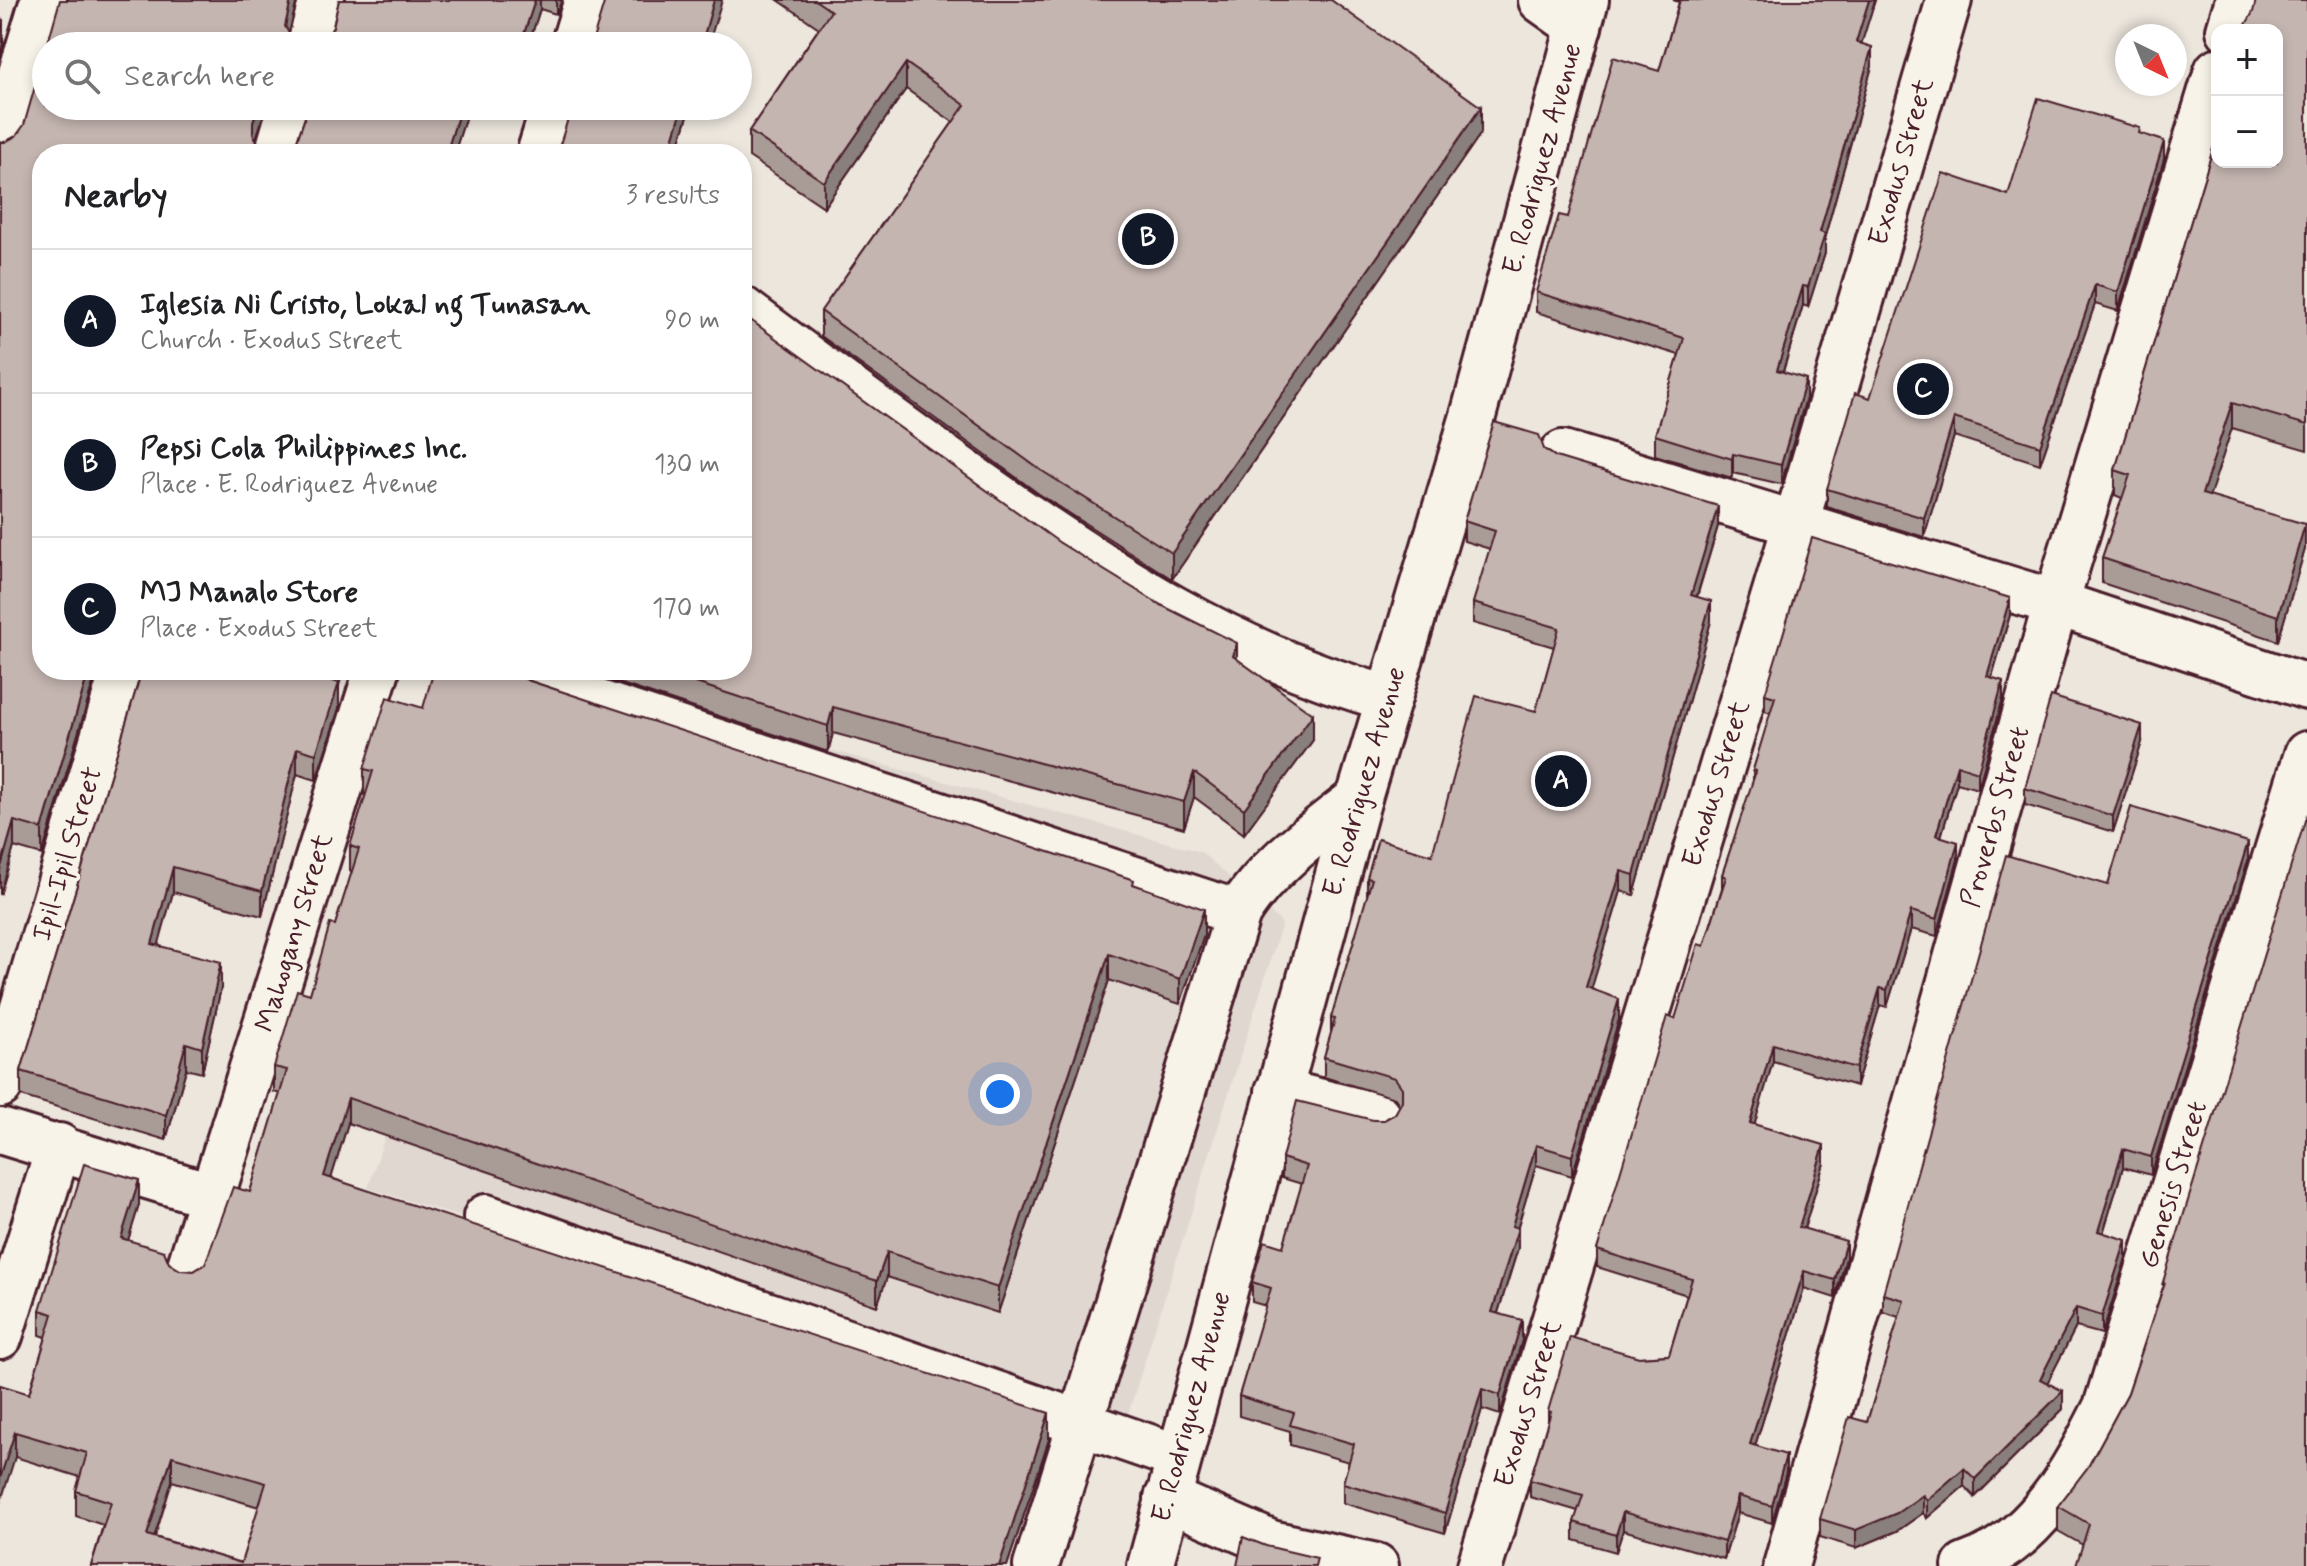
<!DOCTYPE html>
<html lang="en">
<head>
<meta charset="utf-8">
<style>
  body { margin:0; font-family:Mynerve,sans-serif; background:#f2f2f2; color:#202124 }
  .controls { position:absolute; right:24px; top:24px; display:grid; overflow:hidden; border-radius:16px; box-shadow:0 4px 12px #0003 }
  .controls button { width:72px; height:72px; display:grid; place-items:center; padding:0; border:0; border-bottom:2px solid #e0e0e0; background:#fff; color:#202124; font:40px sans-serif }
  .compass { position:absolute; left:2115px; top:24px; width:72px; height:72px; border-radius:50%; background:#fff; box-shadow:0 4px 12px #0003; rotate:137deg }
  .you { position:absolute; left:1000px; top:1094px; width:28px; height:28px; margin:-20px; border:6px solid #fff; border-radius:50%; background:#1a73e8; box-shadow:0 0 0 12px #1a73e833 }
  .badge { display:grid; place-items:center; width:52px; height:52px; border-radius:50%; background:#111827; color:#fff; font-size:26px; font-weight:700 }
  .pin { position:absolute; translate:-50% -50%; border:4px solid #fff; box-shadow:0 2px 8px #0006 }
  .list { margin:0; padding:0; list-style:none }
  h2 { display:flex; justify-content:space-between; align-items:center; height:104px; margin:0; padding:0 32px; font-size:34px }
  h2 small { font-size:26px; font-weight:400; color:#757577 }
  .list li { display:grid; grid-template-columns:52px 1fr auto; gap:24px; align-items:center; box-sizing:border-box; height:144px; padding:0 32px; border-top:2px solid #e0e0e0 }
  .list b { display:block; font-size:30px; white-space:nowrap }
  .list p { margin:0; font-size:26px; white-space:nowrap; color:#757577 }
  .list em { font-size:26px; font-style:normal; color:#757577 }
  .icon { flex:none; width:44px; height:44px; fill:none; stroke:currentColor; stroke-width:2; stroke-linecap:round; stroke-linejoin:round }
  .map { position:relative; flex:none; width:2307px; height:1566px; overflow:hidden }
  .search { position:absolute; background:#fff; box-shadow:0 4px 12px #0003; left:32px; top:32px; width:720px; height:88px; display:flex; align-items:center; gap:20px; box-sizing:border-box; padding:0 28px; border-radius:44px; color:#757577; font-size:30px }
  .panel { position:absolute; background:#fff; box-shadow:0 4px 12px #0003; left:32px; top:144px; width:720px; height:536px; border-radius:32px }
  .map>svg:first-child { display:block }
  .built { fill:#e0d7d0 }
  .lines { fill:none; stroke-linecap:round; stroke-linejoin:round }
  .minor-casing { stroke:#4a1f2b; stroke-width:50 }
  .minor { stroke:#f7f3e8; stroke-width:44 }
  .wall { fill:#a99c97; stroke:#4a1f2b; stroke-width:2; fill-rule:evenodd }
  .shaded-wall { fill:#897f7b; stroke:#4a1f2b; stroke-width:2 }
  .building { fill:#c4b5b0; stroke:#4a1f2b; stroke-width:2; fill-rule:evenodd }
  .labels { text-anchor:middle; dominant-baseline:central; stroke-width:7; stroke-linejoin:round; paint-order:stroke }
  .street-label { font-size:28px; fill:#4a1f2b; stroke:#f7f3e8 }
</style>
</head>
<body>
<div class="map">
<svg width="2307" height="1566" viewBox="0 0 2307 1566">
  <rect width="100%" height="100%" fill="#ece6dd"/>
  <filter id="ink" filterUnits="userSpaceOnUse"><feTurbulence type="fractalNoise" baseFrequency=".0125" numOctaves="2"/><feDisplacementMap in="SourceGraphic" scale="16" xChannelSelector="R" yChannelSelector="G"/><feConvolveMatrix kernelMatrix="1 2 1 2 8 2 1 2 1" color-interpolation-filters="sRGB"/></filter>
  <g filter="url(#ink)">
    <path class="built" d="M539 670 1201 852 1282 923 1125 1424 368 1188Z"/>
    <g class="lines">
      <g class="minor-casing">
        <g id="minor">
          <path d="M1541 0 1579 27"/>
          <path d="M2229 30 2238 0"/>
          <path d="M309 46 322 0"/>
          <path d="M573 46 587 0"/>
          <path d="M0 143 43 0"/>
          <path d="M277 154 291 106"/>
          <path d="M539 154 554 106"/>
          <path d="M742 309C820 367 898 425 977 481 1105 571 1236 658 1388 698"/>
          <path d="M1563 453 2056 603 2307 687"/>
          <path d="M535 682 1238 913"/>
          <path d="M0 1085 123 670"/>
          <path d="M1278 1091 1378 1116"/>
          <path d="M0 1131 213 1196"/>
          <path d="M486 1217 1178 1457"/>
          <path d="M188 1272 377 670"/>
          <path d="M0 1336 59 1146"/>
          <path d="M1167 1498 1271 1543 1376 1566"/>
          <path d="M1036 1566 1238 913C1266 867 1317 831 1359 798"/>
          <path d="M1150 1566 1359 798 1473 416 1586 0"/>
          <path d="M1480 1566 1796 523 1949 0"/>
          <path d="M1786 1566 2056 603 2217 71"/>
          <path d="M1965 1566C2037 1542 2074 1470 2106 1407L2307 754"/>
        </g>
      </g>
      <use href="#minor" class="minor"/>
    </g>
    <g class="wall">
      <path d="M297 0 289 33 292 39 303 45H314L326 39 333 27 339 0H562L556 14 540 9 528 46H47Z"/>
      <path d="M778 0H1331L1481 133 1172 579 1039 494 821 336V311L953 122 906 89 824 207 749 157V131L819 28Z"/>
      <path d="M1673 0H1875L1861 44 1872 66 1825 236V253L1808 307 1803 305 1783 372 1806 398 1781 484 1733 473 1732 478 1655 455V435L1679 355 1536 312V292L1568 217 1659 71 1679 2Z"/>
      <path d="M2307 0V450L2232 428 2209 496 2305 549 2278 641 2102 583V558L2122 498 2115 495V470L2217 136 2253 12Z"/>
      <path d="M309 106H469L454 154H42V670H97L42 855 14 847 0 895V142L256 139 260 146 271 153H284L295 146Z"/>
      <path d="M482 106H509L507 114Z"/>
      <path d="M691 106 676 154H557Z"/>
      <path d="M2140 134 2164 159 2118 311 2095 304 2040 464 1954 436 1924 537 1827 507V489L1870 398 2008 195Z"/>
      <path d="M1544 449 1556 457 1718 526 1697 597 1711 621 1634 895 1621 891 1591 989 1619 1019 1572 1176 1536 1165 1517 1228 1518 1248 1498 1313 1522 1340 1500 1415 1482 1409 1445 1533 1343 1503V1483L1349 1462 1290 1445V1431L1239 1416V1396L1266 1306 1252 1302V1282L1283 1247 1302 1184 1282 1178V1158L1373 1120H1384L1395 1114 1400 1106 1395 1098 1324 1077V1057L1331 1034V1018L1367 897V878L1432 855 1536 711 1554 647 1473 623V603L1490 549 1464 541V521Z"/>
      <path d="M1060 543 1237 659 1313 740 1244 834 1194 797 1184 828 833 733 828 752 579 670H742Z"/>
      <path d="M2010 615 1992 677 2003 698 1978 789 1957 783 1941 837 1958 859 1937 936 1911 929 1887 1007 1880 1005 1856 1086 1773 1061 1754 1124 1824 1163 1804 1229 1846 1258 1835 1298 1804 1288 1755 1446 1786 1472 1772 1523 1738 1513 1724 1559 1623 1530 1616 1552 1574 1540V1522L1578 1511 1530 1497V1480L1548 1423V1411L1639 1357 1669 1355 1687 1295 1597 1267V1250L1675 1019 1704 946 1722 888V875L1753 782V770L1771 713 1765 711V694Z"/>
      <path d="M142 670 339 686V708L316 780 297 774 262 916 173 892 158 945 221 988 202 1073 186 1069 166 1140 21 1096V1071Z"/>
      <path d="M517 674 527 680 1134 885 1204 935 1180 1004 1109 980 998 1313 887 1277 877 1306 348 1123 331 1178 1049 1439 1007 1566H91L103 1525 76 1516V1491L80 1477 15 1457 0 1385 29 1394 46 1337 40 1335V1310L139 1205 128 1240 180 1270 194 1271 205 1264 250 1192 280 1094 274 1092V1067L310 994 335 925 352 872 350 871V846L366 795 364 794V769L423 708ZM172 1481 259 1507 241 1563 155 1537Z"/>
      <path d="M2142 742 2113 832 2025 805V788Z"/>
      <path d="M2248 860 2151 1175 2123 1167 2103 1233 2126 1258 2102 1334 2076 1327 2047 1383 2063 1409 1975 1497 1964 1486 1927 1518 1923 1513 1897 1531 1856 1548 1820 1537V1519L1867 1422 1899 1317 1883 1312V1294L2108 885Z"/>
      <path d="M2162 1290 2307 1566 2083 1545 2058 1531V1506L2088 1467 2128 1393Z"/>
    </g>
    <g class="shaded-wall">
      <path d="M291 0H297L286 46 285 26Z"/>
      <path d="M535 0H540V9L528 46H520Z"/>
      <path d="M556 0H562L556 14Z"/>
      <path d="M714 0H722L708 46H701Z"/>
      <path d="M1869 0H1875L1856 61V42Z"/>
      <path d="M3 20V45L0 57V32Z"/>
      <path d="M1872 47V66L1825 236V253L1808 307V287L1820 232Z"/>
      <path d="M906 63V89L824 207V182Z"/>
      <path d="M258 106H267L253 147V122Z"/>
      <path d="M461 106H469L454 154H446Z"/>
      <path d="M683 106H691L676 154H672V143Z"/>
      <path d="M1481 107V133L1172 579V553Z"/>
      <path d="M2164 141V159L2118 311V292Z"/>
      <path d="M2095 285V304L2040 464V446Z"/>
      <path d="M1803 286V305L1777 390V370Z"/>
      <path d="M1806 379V398L1781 484V465Z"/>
      <path d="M2232 403V428L2202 519V494Z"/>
      <path d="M1954 418V436L1924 537V518Z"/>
      <path d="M1733 454V473L1732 478V459Z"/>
      <path d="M1718 506V526L1691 615V595Z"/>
      <path d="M2305 524V549L2278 641V616Z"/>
      <path d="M2010 598V615L1987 693V676Z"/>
      <path d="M1711 601V621L1634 895V875Z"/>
      <path d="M1237 643V669L1233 656Z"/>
      <path d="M89 670H97L42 855V829Z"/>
      <path d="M336 670H343L339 686V708L316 780V754Z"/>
      <path d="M2003 681V698L1978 789V772Z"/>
      <path d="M833 707V733L828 752V726Z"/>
      <path d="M1313 714V740L1244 834V809Z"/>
      <path d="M2142 725V742L2113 832V816Z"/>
      <path d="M297 748V774L262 916V891Z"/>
      <path d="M1957 765V783L1936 853V835Z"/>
      <path d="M1194 772V797L1184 828V802Z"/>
      <path d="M14 821V847L0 895V870Z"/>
      <path d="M1958 842V859L1937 936V919Z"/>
      <path d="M2248 842V860L2151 1175V1157Z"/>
      <path d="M173 867V892L152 969V944Z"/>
      <path d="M1621 871V891L1586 1007V987Z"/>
      <path d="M1204 909V935L1180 1004V979Z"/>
      <path d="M1911 911V929L1887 1007V990Z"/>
      <path d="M1109 954V980L998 1313V1288Z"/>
      <path d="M221 962V988L202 1073V1048Z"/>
      <path d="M1880 988V1005L1856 1086V1068Z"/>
      <path d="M1619 999V1019L1572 1176V1156Z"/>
      <path d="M186 1043V1069L166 1140V1115Z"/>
      <path d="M1773 1044V1061L1750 1140V1123Z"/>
      <path d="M348 1098V1123L324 1202V1176Z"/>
      <path d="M1536 1145V1165L1512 1246V1226Z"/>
      <path d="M1824 1145V1163L1799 1245V1227Z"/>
      <path d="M2123 1149V1167L2098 1250V1231Z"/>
      <path d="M139 1180V1205L121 1263V1238Z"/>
      <path d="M1518 1228V1248L1492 1332V1312Z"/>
      <path d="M2126 1240V1258L2102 1334V1316Z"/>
      <path d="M1846 1241V1258L1835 1298V1280Z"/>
      <path d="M887 1252V1277L877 1306V1281Z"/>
      <path d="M1804 1271V1288L1750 1462V1444Z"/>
      <path d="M2076 1308V1327L2040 1397V1379Z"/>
      <path d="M1522 1320V1340L1500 1415V1395Z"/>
      <path d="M1482 1389V1409L1445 1533V1513Z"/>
      <path d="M2063 1391V1409L1975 1497V1479Z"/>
      <path d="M1049 1413V1439L1007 1566H999Z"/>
      <path d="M15 1432V1457L0 1504V1478Z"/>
      <path d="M1786 1455V1472L1772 1523V1506Z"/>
      <path d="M172 1456V1481L147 1560V1535Z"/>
      <path d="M1964 1468V1486L1927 1518V1500Z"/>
      <path d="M1923 1495V1513L1897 1531 1856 1548V1530Z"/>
      <path d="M1738 1496V1513L1724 1559V1542Z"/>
      <path d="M1623 1512V1530L1616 1552V1535Z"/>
    </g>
    <g class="building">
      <path d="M60 0H291L285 26 292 39 303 45H314L326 39 333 27 339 0H535L520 46H47Z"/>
      <path d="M605 0H714L701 46H591Z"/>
      <path d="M815 0H1331L1481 107 1172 553 1039 469 821 311 965 105 906 63 824 182 749 131 831 11Z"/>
      <path d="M1680 0H1869L1856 42 1872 47 1820 232 1825 234 1808 287 1803 286 1777 370 1806 379 1781 465 1733 454 1732 459 1655 435 1684 338 1536 292 1559 215 1568 217 1613 57 1659 71Z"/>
      <path d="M2256 0H2307V425L2232 403 2202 494 2305 524 2278 616 2102 558 2130 475 2115 470 2217 136V162H2277V30H2243L2253 12Z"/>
      <path d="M0 19 3 20 0 32Z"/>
      <path d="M46 48V106H258L253 122V134L260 146 271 153H284L295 146 309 106H461L446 154H42V670H89L42 829 14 821 0 870V142H5L16 136 24 125Z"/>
      <path d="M2038 98 2140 128 2139 133 2164 141 2118 292 2095 285 2040 446 1954 418 1924 518 1827 489 1855 393 1870 398 1943 173 2008 195Z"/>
      <path d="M572 106H683L672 143 666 141 663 154H557Z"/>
      <path d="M742 314 1060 543 1161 605 1237 643 1233 656 1313 714 1244 809 1194 772 1184 802 833 707 828 726 656 670H742Z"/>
      <path d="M1494 422 1539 435 1544 449 1556 457 1718 506 1691 595 1711 601 1634 875 1621 871 1586 987 1619 999 1572 1156 1536 1145 1512 1226 1518 1228 1492 1312 1522 1320 1500 1395 1482 1389 1445 1513 1343 1483 1354 1444 1290 1425 1294 1413 1239 1396 1271 1288 1252 1282 1264 1241 1283 1247 1307 1166 1282 1158 1297 1101 1373 1120H1384L1395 1114 1402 1101V1088L1395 1078 1324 1057 1335 1019 1331 1018 1372 879 1367 878 1378 839 1432 855 1476 696 1536 711 1559 628 1473 603 1495 531 1464 521Z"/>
      <path d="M1812 538 2010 598 1987 676 2003 681 1978 772 1957 765 1936 835 1958 842 1937 919 1911 911 1887 990 1880 988 1856 1068 1773 1044 1750 1123 1824 1145 1799 1227 1846 1241 1835 1280 1804 1271 1750 1444 1786 1455 1772 1506 1738 1496 1724 1542 1623 1512 1616 1535 1574 1522 1583 1495 1530 1480 1551 1412 1548 1411 1570 1337 1639 1357 1669 1355 1692 1279 1597 1250 1667 1016 1675 1019 1698 944 1704 946 1726 877 1722 875 1756 771 1753 770 1775 697 1765 694Z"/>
      <path d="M142 670H336L333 681 339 683 316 754 297 748 262 891 173 867 152 944 221 962 202 1048 186 1043 166 1115 21 1071Z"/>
      <path d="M434 670H515L517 674 527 680 1134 880 1133 884 1204 909 1180 979 1109 954 998 1288 887 1252 877 1281 348 1098 324 1176 1049 1413 999 1566H91L111 1502 76 1491 87 1453 15 1432 0 1478V1385L29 1394 53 1314 40 1310 84 1164 139 1180 121 1238 164 1251 169 1263 180 1270 194 1271 205 1264 233 1187 250 1192 287 1070 274 1067 297 990 310 994 330 924 335 925 359 849 350 846 373 771 364 769 387 697 423 708ZM172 1456 266 1483 241 1563 147 1535Z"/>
      <path d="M2051 696 2142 725 2113 816 2025 788Z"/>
      <path d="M2131 807 2248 842 2151 1157 2123 1149 2098 1231 2126 1240 2102 1316 2076 1308 2040 1379 2063 1391 1975 1479 1964 1468 1927 1500 1923 1495 1897 1513 1856 1530 1820 1519 1849 1417 1867 1422 1904 1300 1883 1294 2006 855 2108 885Z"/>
      <path d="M2307 814V1566H2076L2089 1524 2058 1506 2088 1467 2128 1393 2165 1282 2162 1285Z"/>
      <path d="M1243 1537 1266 1546 1317 1558 1315 1566H1237Z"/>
    </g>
  </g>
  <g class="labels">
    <g class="street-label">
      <text transform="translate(1543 159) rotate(-75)">E. Rodriguez Avenue</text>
      <text transform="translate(1902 162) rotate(-74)">Exodus Street</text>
      <text transform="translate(1365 782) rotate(-74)">E. Rodriguez Avenue</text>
      <text transform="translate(1717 784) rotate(-73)">Exodus Street</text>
      <text transform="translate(1996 817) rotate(-74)">Proverbs Street</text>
      <text transform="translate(68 854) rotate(-73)">Ipil-Ipil Street</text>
      <text transform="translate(295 933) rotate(-73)">Mahogany Street</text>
      <text transform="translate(2174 1185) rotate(-73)">Genesis Street</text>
      <text transform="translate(1529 1404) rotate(-73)">Exodus Street</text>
      <text transform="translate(1192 1407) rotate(-75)">E. Rodriguez Avenue</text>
    </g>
  </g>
</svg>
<div class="controls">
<button>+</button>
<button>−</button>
</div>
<svg class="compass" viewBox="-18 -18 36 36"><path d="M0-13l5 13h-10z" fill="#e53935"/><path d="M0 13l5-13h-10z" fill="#757577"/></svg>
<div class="you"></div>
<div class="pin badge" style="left:1561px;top:781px">A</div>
<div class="pin badge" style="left:1148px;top:239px">B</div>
<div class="pin badge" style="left:1923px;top:389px">C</div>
<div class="search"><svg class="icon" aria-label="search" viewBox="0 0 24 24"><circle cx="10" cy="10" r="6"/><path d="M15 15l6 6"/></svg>Search here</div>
<section class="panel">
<h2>Nearby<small>3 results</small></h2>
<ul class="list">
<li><span class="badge">A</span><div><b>Iglesia Ni Cristo, Lokal ng Tunasan</b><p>Church · Exodus Street</p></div><em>90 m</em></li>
<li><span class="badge">B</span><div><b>Pepsi Cola Philippines Inc.</b><p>Place · E. Rodriguez Avenue</p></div><em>130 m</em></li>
<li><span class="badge">C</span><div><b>MJ Manalo Store</b><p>Place · Exodus Street</p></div><em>170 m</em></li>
</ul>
</section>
</div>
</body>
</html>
